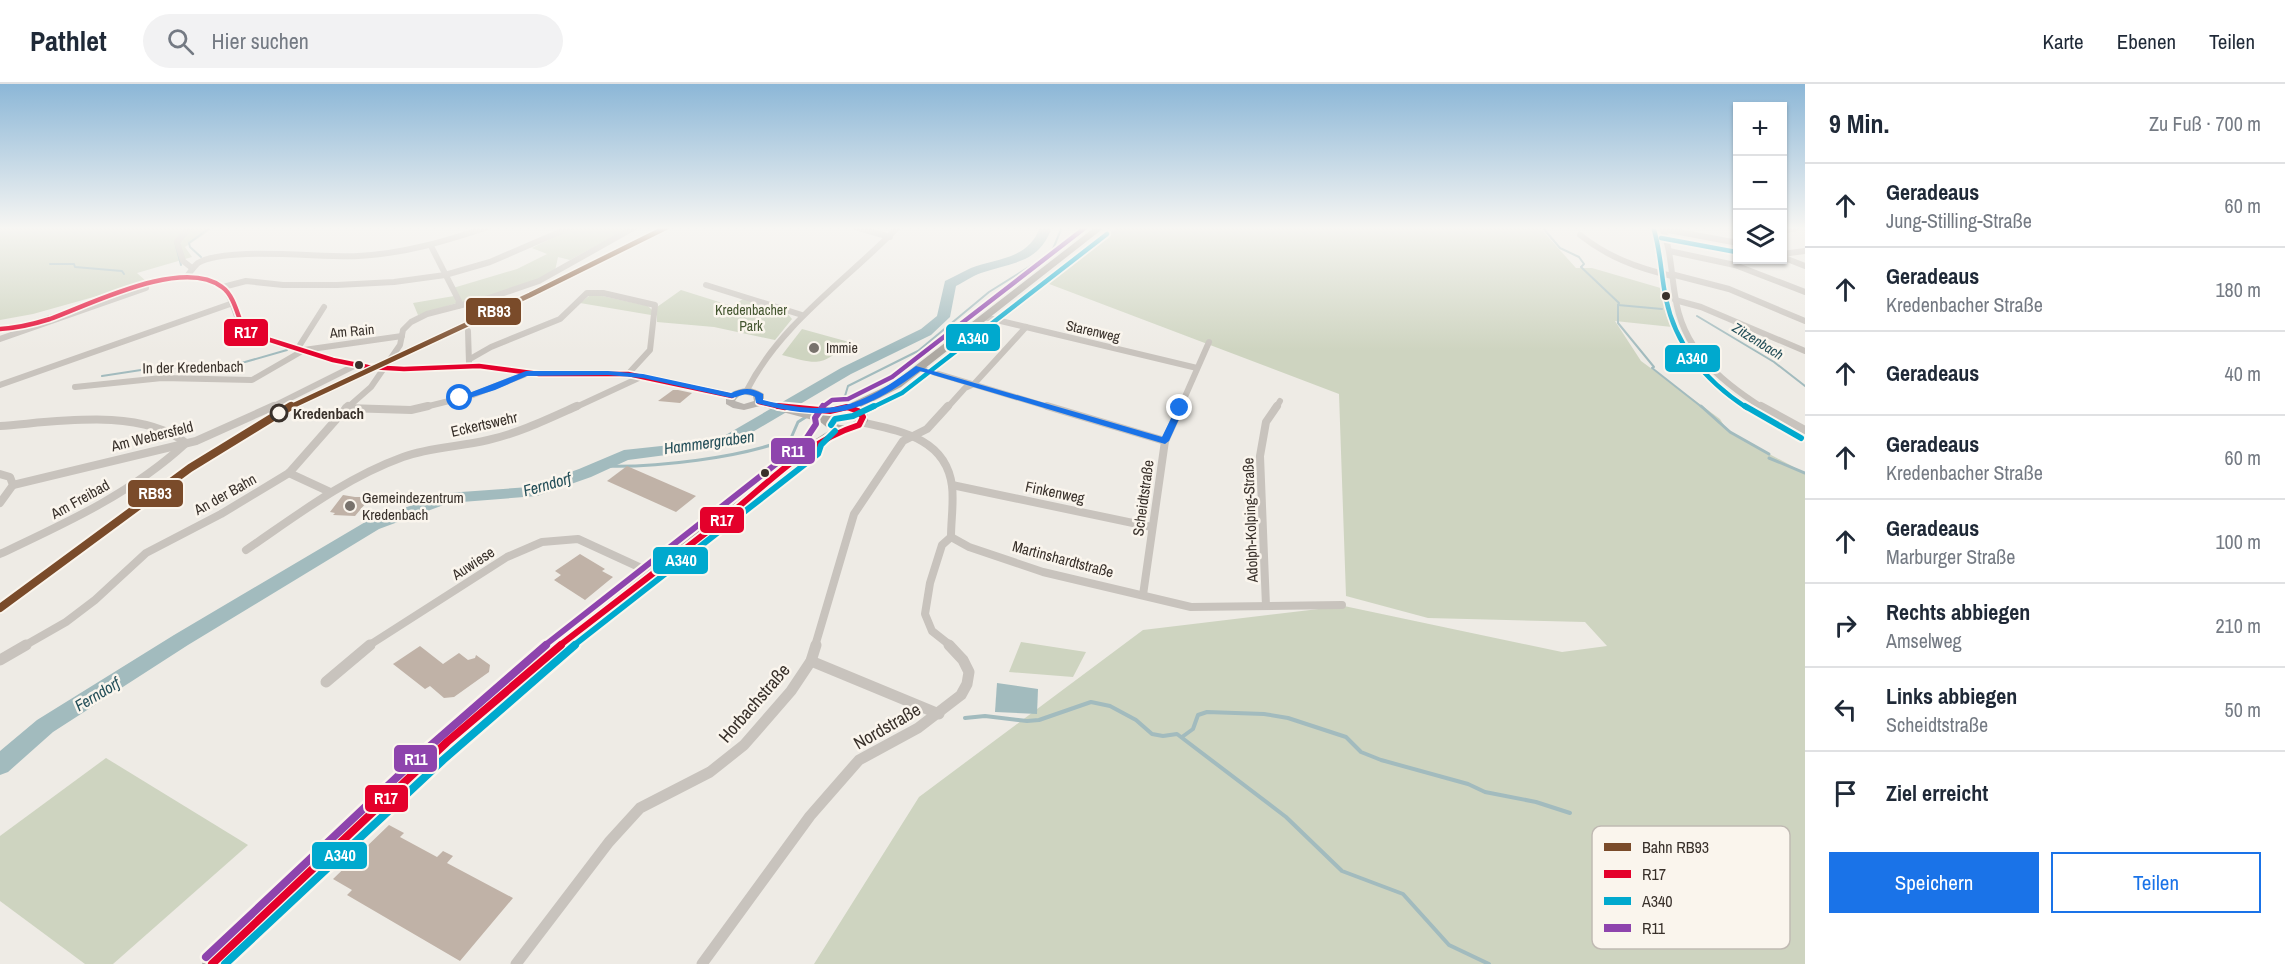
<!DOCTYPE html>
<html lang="de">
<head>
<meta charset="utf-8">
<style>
  body { margin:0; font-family:"Archivo Narrow",sans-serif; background:#f2f2f3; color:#1f2937 }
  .controls { position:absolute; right:18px; top:18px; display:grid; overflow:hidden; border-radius:0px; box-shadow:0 2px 4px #0004 }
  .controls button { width:54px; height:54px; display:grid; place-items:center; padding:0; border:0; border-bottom:2px solid #e0e1e3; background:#fff; color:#1f2937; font:30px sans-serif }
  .stop { position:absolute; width:18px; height:18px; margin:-14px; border:4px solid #1a73e8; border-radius:50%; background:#fff }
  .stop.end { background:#1a73e8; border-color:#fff; box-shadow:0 2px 6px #0008 }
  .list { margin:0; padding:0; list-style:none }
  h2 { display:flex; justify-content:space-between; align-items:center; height:78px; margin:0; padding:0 24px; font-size:26px }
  h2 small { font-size:20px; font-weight:400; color:#747a83 }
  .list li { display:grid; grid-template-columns:39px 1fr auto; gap:18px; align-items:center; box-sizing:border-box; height:84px; padding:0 24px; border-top:2px solid #e0e1e3 }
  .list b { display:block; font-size:22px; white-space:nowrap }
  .list p { margin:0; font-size:20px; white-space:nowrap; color:#747a83 }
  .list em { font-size:20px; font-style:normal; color:#747a83 }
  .actions { display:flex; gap:12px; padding:18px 24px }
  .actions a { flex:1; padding:14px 0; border:2px solid #1a73e8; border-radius:0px; text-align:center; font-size:21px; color:#1a73e8 }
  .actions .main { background:#1a73e8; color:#fff }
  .icon { flex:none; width:33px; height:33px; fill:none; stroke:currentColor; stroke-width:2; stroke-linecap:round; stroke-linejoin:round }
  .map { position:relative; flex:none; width:1805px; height:880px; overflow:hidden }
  header { display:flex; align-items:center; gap:36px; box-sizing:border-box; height:84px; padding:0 30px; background:#fff; border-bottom:2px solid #e0e1e3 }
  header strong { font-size:28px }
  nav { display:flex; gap:33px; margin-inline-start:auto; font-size:21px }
  .search { width:420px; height:54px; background:#f2f2f3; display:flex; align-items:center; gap:15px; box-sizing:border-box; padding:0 21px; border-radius:33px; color:#747a83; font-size:22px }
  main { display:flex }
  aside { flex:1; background:#fff }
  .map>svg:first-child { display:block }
  .green { fill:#ced4c0 }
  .water { fill:#a2bbbe }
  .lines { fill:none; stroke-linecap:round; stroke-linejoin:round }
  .stream-far2 { stroke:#a2bbbe; stroke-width:2 }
  .stream-far1 { stroke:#a2bbbe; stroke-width:3 }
  .stream { stroke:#a2bbbe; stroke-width:4 }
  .river { fill:#a2bbbe; fill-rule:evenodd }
  .building { fill:#c0b2a7 }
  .minor-far2 { stroke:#c8c3bd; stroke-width:6 }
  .minor-far1 { stroke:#c8c3bd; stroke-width:8 }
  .minor { stroke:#c8c3bd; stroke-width:11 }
  .secondary { fill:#b8b3ae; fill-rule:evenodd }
  .primary { fill:#ada8a2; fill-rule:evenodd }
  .bus-1-far2-casing { stroke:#faf5ed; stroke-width:8 }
  .bus-1-far1-casing { stroke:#faf5ed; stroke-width:10 }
  .bus-1-casing { stroke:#faf5ed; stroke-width:13 }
  .bus-2-far2-casing { stroke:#faf5ed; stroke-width:8 }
  .bus-2-far1-casing { stroke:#faf5ed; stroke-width:10 }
  .bus-2-casing { stroke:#faf5ed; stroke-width:13 }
  .bus-3-far2-casing { stroke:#faf5ed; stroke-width:8 }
  .bus-3-far1-casing { stroke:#faf5ed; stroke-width:10 }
  .bus-3-casing { stroke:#faf5ed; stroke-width:13 }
  .bus-1-far2 { stroke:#e4002b; stroke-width:4.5 }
  .bus-1-far1 { stroke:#e4002b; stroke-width:6 }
  .bus-1 { stroke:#e4002b; stroke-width:8 }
  .bus-2-far2 { stroke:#00a9ce; stroke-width:4.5 }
  .bus-2-far1 { stroke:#00a9ce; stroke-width:6 }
  .bus-2 { stroke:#00a9ce; stroke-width:8 }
  .bus-3-far2 { stroke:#8e44ad; stroke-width:4.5 }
  .bus-3-far1 { stroke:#8e44ad; stroke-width:6 }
  .bus-3 { stroke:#8e44ad; stroke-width:8 }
  .rail-1-far1-casing { stroke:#faf5ed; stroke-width:8 }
  .rail-1-casing { stroke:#faf5ed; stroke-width:12 }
  .rail-1-far1 { stroke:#7a4b2a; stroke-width:5 }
  .rail-1 { stroke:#7a4b2a; stroke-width:8 }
  .route { fill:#1a73e8 }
  .bus-dot { fill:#39312b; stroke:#faf5ed; stroke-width:2 }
  .poi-dot { fill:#78726c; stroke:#faf5ed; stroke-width:2 }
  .stop-dot { fill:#faf5ed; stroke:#39312b; stroke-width:3 }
  .labels { text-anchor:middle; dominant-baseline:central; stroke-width:5; stroke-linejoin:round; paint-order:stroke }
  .far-park-label { font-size:14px; fill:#445630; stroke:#faf5ed }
  .far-street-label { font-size:14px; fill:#39312b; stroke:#faf5ed }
  .far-water-label { font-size:14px; font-style:italic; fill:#234e58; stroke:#faf5ed }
  .far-poi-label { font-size:14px; fill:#39312b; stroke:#faf5ed; text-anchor:start }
  .street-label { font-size:15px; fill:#39312b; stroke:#faf5ed }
  .stop-label { font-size:15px; font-weight:bold; fill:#39312b; stroke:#faf5ed; text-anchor:start }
  .poi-label { font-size:15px; fill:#39312b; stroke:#faf5ed; text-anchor:start }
  .water-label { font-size:16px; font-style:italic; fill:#234e58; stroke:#faf5ed }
  .near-street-label { font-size:18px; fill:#39312b; stroke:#faf5ed }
  .key { fill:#faf5ed; stroke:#c0bab3; stroke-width:1.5 }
  .key-label { font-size:16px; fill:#39312b }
  .line-badge { stroke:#faf5ed; stroke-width:2 }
  .badge-label { font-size:16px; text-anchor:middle; font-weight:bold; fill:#fff }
</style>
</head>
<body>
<header>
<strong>Pathlet</strong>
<div class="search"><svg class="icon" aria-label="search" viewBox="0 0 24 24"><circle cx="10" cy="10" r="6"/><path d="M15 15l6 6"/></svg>Hier suchen</div>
<nav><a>Karte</a><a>Ebenen</a><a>Teilen</a></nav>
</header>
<main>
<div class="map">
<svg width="1805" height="880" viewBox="0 0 1805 880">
  <rect width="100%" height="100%" fill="#eeebe5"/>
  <g class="green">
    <path d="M0 143H215L185 163 192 173 137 189 147 198 33 230 0 236Z"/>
    <path d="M574 143H631L570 176 558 173 555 187 537 197 462 220 453 204 517 185 547 170 532 164Z"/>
    <path d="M1118 143H1539L1576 184H1592L1664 205 1672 243 1615 237 1641 277 1720 335 1728 348 1805 389V880H814L919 713 1143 546 1344 522 1562 568 1607 562 1585 538 1428 534 1346 512 1339 310 1044 198Z"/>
    <path d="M681 206 732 222 743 215 787 229 792 235 775 256 714 243 657 238V223Z"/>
    <path d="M598 211 648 222 653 227 651 231 580 219 589 212Z"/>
    <path d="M454 212 457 219 418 231 413 219Z"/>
    <path d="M802 245 849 258C820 284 818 280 782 271Z"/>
    <path d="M1021 558 1086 568 1073 593 1009 588Z"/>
    <path d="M106 674 248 761 113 880H85L0 817V752Z"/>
  </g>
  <path class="water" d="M997 599 1038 605 1037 630 995 628Z"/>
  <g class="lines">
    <g class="stream-far2">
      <path d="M1542 143 1560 164 1579 173 1584 180 1581 183 1619 219 1618 221 1662 225"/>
      <path d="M175 158 181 181"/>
      <path d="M201 173 190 163 189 159 211 143"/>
      <path d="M50 180H74L75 183 122 187 124 190"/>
      <path d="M1618 221V239L1654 283 1652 284 1703 324"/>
      <path d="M1697 232 1774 278 1805 302"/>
      <path d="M102 292 141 286 245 278 287 266"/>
      <path d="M820 324 845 312 848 302 918 267 989 208 1045 173 1053 165 1062 143"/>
    </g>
    <g class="stream-far1">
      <path d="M1701 322 1730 348 1769 370"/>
      <path d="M1769 374 1805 389"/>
      <path d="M601 382C654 384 742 374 791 354L798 338 823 322"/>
    </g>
    <g class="stream">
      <path d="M965 634 985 632 1027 637 1039 636 1091 618 1110 622 1136 636 1152 650 1163 652 1177 650 1286 733 1342 787 1403 810 1449 861 1489 880"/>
      <path d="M1182 653 1193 645 1198 631 1207 628 1264 630 1288 634 1346 653 1361 668 1381 676 1468 700 1485 708 1536 718 1570 729"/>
    </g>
    <path class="river" d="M1040 143H1052C1039 180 1012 178 981 189 972 192 964 198 956 202L950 233 931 251 851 290 727 363 628 376 591 393 537 412 449 419 379 445 188 561 53 648 8 688 0 691V667L37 636 174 551 367 437 447 409 529 403 579 385 624 366 717 356 841 284 921 245 937 232 945 197C954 193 962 188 971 184 998 174 1029 175 1040 143Z"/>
  </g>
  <g class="building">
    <path d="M673 306H678L692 309 680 319 658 317Z"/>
    <path d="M627 382 696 412 676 428 607 397Z"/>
    <path d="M343 411 355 413H371L355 432 333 431 335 429 330 428Z"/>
    <path d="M580 470 605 485 602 487 613 493 585 516 554 496 561 491 555 487Z"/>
    <path d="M420 562 443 580 459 569 468 576 475 574 476 571 490 581 489 588 454 613 444 614 430 602 425 605 393 580Z"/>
    <path d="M389 741 404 749 400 753 437 773 443 767 453 772 447 779 513 814 460 877 347 811 352 806 333 795Z"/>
  </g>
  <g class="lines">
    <g class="minor-far2">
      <path d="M190 143 177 158 183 177 192 184"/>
      <path d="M855 143 890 153"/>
      <path d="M1662 143C1671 165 1671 188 1675 211 1682 265 1719 296 1763 324"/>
      <path d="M1663 145 1738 159"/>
      <path d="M1782 147 1796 144"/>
      <path d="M1580 151C1608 173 1637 184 1672 192"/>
      <path d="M431 162 459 217 458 222"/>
      <path d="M1669 167 1735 181 1805 208"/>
      <path d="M1782 170 1805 167"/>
      <path d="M1782 173 1805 182"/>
      <path d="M1671 190 1729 205 1805 237"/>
      <path d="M186 193C190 189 194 182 198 179 226 162 322 174 358 172 403 170 446 157 488 143"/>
      <path d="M706 201 802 231"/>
      <path d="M223 203 246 197 283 201H337L394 198 445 191 490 178 571 143"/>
      <path d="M1675 216 1701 223 1805 267"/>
      <path d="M984 233 1197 284"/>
      <path d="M468 247 469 279"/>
      <path d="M0 255 146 204"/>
      <path d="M298 264 324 223"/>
      <path d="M470 275 491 263 560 235 587 209H603L655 221 650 266 628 290"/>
      <path d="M919 284 1052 324"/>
      <path d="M0 301 233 219"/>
      <path d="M75 303 162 294 252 296 304 266 402 252"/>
      <path d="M747 306C781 239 847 196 898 143"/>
      <path d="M270 324 356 281"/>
      <path d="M347 324 371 303 400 261 403 246 411 238 427 230 489 214 539 197 635 143"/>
      <path d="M421 324 473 311 526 290"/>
      <path d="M574 324 643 292"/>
      <path d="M947 324 965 304 974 300 1026 243"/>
      <path d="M1180 324 1209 258"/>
      <path d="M1276 324 1280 317"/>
    </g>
    <g class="minor-far1">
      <path d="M1047 322 1165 357"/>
      <path d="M1761 322 1805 346"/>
      <path d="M346 324 411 326 428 322"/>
      <path d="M861 338C900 347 946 354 952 402 954 418 951 436 951 453"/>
      <path d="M0 342C56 338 139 323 186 359 132 409 66 439 0 470"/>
      <path d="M289 389 330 408"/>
      <path d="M0 390 10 393 13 401 0 419"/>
      <path d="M13 401 196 357 274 322"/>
      <path d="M952 401 1152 443"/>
      <path d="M951 453 969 463 1043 488 1191 523 1342 521"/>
      <path d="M246 466C296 432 345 394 403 373 430 363 459 363 488 356 519 349 548 335 577 322"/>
      <path d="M1143 511 1165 357 1181 322"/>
      <path d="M1266 522 1260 372 1266 338 1277 322"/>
      <path d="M24 562 66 538 95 516 146 469 221 430 289 389 348 322"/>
      <path d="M368 562 507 473 542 458 578 455 652 489"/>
      <path d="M815 562 854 430 903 357 927 345 948 322"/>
      <path d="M951 562 932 547 925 530 930 499 942 461 951 453"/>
    </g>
    <g class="minor">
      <path d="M0 576 26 561"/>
      <path d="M811 577 939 630"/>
      <path d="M326 598 370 561"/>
      <path d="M516 880 609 758 640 724 710 688 744 661 791 607 811 577 816 561"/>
      <path d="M702 880 810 732 859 676 918 644 961 611 967 600 969 588 963 576 949 561"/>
    </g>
    <path class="secondary" d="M189 190C238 195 228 210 249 246L335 274 368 280 404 282 479 279 539 287H628L730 309C742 303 753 302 764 310V316L828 334 829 336 824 339 760 322 744 326 733 324 726 320V314L628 293H539L479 285 404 288 368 286 330 278 242 250C233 237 231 215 220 205 189 176 89 224 54 236 37 242 18 246 0 248V242C38 239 72 222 107 210 134 200 161 194 189 190ZM742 310 753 312 754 317 744 320 735 317 737 314Z"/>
    <path class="primary" d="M1095 143H1105L901 303 860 324 868 330V337L857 346 843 349 816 366 750 421 578 554 453 663 227 880H202L205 873 441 653 568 546 740 415 808 360 830 346 818 336 822 328 837 321 849 320 893 299ZM843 327H850L856 331V336C847 343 839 343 830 336L831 332Z"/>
    <g class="bus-1-far2-casing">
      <g id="bus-1-far2">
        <path d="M0 245C17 244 34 240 50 235 91 220 183 173 222 203 235 212 238 235 245 248L333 276 368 283 404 285 479 282 539 290H628L732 312"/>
        <path d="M759 318 785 324"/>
        <path d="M845 324H848"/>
      </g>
    </g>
    <g class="bus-1-far1-casing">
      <path id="bus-1-far1" d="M559 562C614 519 670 477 725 434 768 400 805 358 859 341L863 333 858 327 847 323 830 327 778 322"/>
    </g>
    <g class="bus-1-casing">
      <path id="bus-1" d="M212 880 447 658 561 561"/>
    </g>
    <g class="bus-2-far2-casing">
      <g id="bus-2-far2">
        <path d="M1654 146C1661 169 1661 192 1666 215 1676 263 1707 298 1747 324"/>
        <path d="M1661 154 1736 168"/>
        <path d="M871 324 902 309 1107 150"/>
      </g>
    </g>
    <g class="bus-2-far1-casing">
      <g id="bus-2-far1">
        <path d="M1745 322 1801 354"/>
        <path d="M831 341 835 335 853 332 874 322"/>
        <path d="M573 562 818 370 821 361 835 347"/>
      </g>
    </g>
    <g class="bus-2-casing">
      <path id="bus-2" d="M225 880 443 676 575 561"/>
    </g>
    <g class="bus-3-far2-casing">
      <path id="bus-3-far2" d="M821 324 832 316 848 315 892 293 1086 143"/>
    </g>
    <g class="bus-3-far1-casing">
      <path id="bus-3-far1" d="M544 562 804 358 816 340 815 334 823 322"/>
    </g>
    <g class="bus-3-casing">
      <path id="bus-3" d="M206 873 429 663 546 561"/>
    </g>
    <use href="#bus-1-far2" class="bus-1-far2"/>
    <use href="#bus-1-far1" class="bus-1-far1"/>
    <use href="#bus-1" class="bus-1"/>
    <use href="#bus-2-far2" class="bus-2-far2"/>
    <use href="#bus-2-far1" class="bus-2-far1"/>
    <use href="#bus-2" class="bus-2"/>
    <use href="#bus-3-far2" class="bus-3-far2"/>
    <use href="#bus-3-far1" class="bus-3-far1"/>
    <use href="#bus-3" class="bus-3"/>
    <g class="rail-1-far1-casing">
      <path id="rail-1-far1" d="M288 324 530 211 667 143"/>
    </g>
    <g class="rail-1-casing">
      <path id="rail-1" d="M0 524 190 384 291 322"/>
    </g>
    <use href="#rail-1-far1" class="rail-1-far1"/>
    <use href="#rail-1" class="rail-1"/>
  </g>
  <linearGradient id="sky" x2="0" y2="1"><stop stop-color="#8cb7d7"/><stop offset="0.54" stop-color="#f7f6f3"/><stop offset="1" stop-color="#f7f6f3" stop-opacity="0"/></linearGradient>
  <rect width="1805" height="267" fill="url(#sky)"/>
  <path class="route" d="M916 282 1162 353 1177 322 1184 324 1169 357 1165 360 920 287C859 332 829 338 756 319L755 313C746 307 741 312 732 314L643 294 608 291 527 292 495 306 460 317 456 314 526 287H608L643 290 731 309C743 304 751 303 763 310V316C833 333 859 324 916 282Z"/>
  <g class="bus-dot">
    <circle cx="1666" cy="212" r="5"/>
    <circle cx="359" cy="281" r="5"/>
    <circle cx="765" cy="389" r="5"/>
  </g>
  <g class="poi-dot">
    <circle cx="814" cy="264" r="6"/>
    <circle cx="350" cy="422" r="6"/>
  </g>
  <circle class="stop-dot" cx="279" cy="329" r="8"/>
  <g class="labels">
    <g class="far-park-label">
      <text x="751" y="226">Kredenbacher<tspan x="751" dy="16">Park</tspan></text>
    </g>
    <g class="far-street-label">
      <text transform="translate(352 247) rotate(-5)">Am Rain</text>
      <text transform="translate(1093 247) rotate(13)">Starenweg</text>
    </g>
    <g class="far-water-label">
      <text transform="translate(1758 257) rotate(32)">Zitzenbach</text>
    </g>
    <g class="far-poi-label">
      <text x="826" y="264">Immie</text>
    </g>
    <g class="street-label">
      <text transform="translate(193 283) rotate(-1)">In der Kredenbach</text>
      <text transform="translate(484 340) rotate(-13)">Eckertswehr</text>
      <text transform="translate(152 352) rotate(-14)">Am Webersfeld</text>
      <text transform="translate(1055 408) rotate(12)">Finkenweg</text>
      <text transform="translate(225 410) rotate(-29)">An der Bahn</text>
      <text transform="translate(1143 414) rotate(-82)">Scheidtstraße</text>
      <text transform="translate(80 415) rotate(-29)">Am Freibad</text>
      <text transform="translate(1250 436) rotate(-92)">Adolph-Kolping-Straße</text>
      <text transform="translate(1063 475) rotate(15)">Martinshardtstraße</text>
      <text transform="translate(473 479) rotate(-33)">Auwiese</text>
    </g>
    <g class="stop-label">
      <text x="293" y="329">Kredenbach</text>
    </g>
    <g class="poi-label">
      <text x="362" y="413">Gemeindezentrum<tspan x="362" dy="17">Kredenbach</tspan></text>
    </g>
    <g class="water-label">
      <text transform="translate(709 358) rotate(-8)">Hammergraben</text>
      <text transform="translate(547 400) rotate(-16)">Ferndorf</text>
      <text transform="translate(97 610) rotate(-31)">Ferndorf</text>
    </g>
    <g class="near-street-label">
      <text transform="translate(754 619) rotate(-49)">Horbachstraße</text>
      <text transform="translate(887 642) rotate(-30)">Nordstraße</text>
    </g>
  </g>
  <rect x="1592" y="742" width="198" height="123" rx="9" class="key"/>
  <rect x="1604" y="759" width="27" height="8" fill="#7a4b2a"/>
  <rect x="1604" y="786" width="27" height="8" fill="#e4002b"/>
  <rect x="1604" y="813" width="27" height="8" fill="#00a9ce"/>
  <rect x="1604" y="840" width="27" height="8" fill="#8e44ad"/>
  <g class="key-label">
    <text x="1642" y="769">Bahn RB93</text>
    <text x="1642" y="796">R17</text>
    <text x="1642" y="823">A340</text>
    <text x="1642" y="850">R11</text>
  </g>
  <g class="line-badge">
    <rect x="465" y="213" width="57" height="29" rx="6" fill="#7a4b2a"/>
    <rect x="223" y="234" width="46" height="29" rx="6" fill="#e4002b"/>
    <rect x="945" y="239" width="56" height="29" rx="6" fill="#00a9ce"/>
    <rect x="1664" y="260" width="57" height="29" rx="6" fill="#00a9ce"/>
    <rect x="770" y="353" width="46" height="28" rx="6" fill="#8e44ad"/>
    <rect x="127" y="395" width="57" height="29" rx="6" fill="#7a4b2a"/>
    <rect x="699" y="422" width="46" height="28" rx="6" fill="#e4002b"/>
    <rect x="652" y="462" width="57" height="29" rx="6" fill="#00a9ce"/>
    <rect x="393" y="660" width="45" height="29" rx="6" fill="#8e44ad"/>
    <rect x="364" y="700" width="45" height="29" rx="6" fill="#e4002b"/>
    <rect x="311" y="757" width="57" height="29" rx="6" fill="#00a9ce"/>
  </g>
  <g class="badge-label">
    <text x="494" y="233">RB93</text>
    <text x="246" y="254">R17</text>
    <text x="973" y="260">A340</text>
    <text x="1692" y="280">A340</text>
    <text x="793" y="373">R11</text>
    <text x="155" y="415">RB93</text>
    <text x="722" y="442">R17</text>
    <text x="681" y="482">A340</text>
    <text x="416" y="681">R11</text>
    <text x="386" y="720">R17</text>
    <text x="340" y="777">A340</text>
  </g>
</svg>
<div class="controls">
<button>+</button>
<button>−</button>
<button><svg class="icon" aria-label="layers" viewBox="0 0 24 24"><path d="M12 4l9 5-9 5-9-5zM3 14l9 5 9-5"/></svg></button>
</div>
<div class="stop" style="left:460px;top:314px"></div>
<div class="stop end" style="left:1180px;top:324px"></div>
</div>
<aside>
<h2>9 Min.<small>Zu Fuß · 700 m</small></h2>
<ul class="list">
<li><svg class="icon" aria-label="ahead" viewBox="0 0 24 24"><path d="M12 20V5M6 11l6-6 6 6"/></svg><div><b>Geradeaus</b><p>Jung-Stilling-Straße</p></div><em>60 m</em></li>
<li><svg class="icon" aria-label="ahead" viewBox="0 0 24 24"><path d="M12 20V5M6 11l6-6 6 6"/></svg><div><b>Geradeaus</b><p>Kredenbacher Straße</p></div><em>180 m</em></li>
<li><svg class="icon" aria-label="ahead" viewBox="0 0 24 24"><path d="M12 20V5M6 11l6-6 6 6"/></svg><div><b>Geradeaus</b></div><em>40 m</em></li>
<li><svg class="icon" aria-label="ahead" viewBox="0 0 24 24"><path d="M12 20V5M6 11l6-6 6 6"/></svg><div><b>Geradeaus</b><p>Kredenbacher Straße</p></div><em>60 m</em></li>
<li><svg class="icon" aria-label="ahead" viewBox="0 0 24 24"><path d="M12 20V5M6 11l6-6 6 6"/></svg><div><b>Geradeaus</b><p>Marburger Straße</p></div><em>100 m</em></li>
<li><svg class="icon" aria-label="right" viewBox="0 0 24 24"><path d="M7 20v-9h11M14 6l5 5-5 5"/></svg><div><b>Rechts abbiegen</b><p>Amselweg</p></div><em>210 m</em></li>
<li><svg class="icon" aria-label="left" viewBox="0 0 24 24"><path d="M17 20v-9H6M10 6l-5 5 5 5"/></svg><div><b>Links abbiegen</b><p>Scheidtstraße</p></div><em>50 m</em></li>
<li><svg class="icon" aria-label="arrive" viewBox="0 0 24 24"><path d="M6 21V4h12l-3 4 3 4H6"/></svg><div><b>Ziel erreicht</b></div></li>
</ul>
<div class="actions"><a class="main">Speichern</a><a>Teilen</a></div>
</aside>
</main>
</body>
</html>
